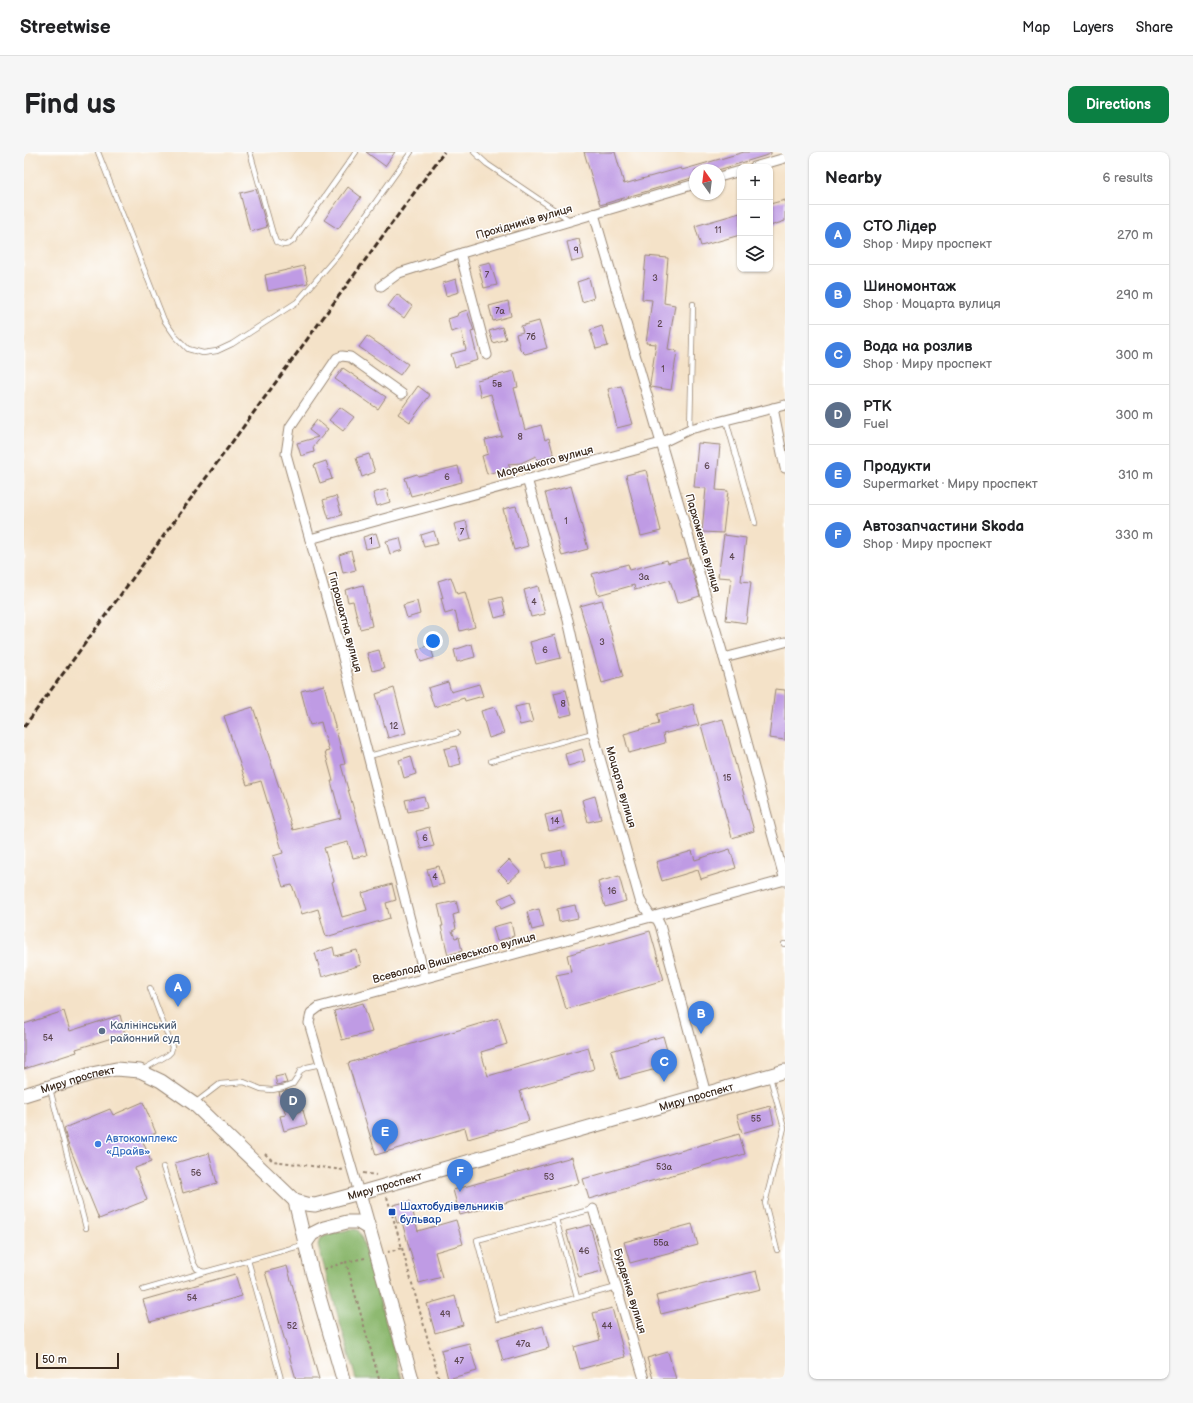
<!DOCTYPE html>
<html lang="en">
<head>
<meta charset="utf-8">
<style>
  body { margin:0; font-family:"Balsamiq Sans",sans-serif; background:#f6f6f6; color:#202124 }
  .controls { position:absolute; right:12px; top:12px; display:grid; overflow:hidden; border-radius:8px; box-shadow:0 1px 3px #0004 }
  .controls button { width:36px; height:36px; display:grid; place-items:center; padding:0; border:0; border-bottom:1px solid #e0e0e0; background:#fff; color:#202124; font:20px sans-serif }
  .compass { position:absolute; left:665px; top:12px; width:36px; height:36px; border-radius:50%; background:#fff; box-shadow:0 1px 3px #0004; rotate:346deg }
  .scale { position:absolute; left:12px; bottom:10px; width:83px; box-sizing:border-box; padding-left:4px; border:2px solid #3b2a1e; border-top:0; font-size:11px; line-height:14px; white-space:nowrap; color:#3b2a1e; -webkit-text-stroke:3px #fff; paint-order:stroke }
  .you { position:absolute; left:409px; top:489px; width:14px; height:14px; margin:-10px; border:3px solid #fff; border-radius:50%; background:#1a73e8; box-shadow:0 0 0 6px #1a73e833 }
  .badge { display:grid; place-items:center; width:26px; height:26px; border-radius:50%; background:#0b8043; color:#fff; font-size:13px; font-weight:700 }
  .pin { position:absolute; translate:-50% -33px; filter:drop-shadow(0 1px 2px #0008) }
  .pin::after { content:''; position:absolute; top:21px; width:14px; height:12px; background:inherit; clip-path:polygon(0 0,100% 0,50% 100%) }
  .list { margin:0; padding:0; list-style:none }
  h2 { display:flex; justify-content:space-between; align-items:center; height:52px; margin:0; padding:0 16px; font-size:17px }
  h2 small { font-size:13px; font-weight:400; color:#757577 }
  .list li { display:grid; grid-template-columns:26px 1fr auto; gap:12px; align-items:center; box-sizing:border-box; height:60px; padding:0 16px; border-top:1px solid #e0e0e0 }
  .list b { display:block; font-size:15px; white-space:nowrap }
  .list p { margin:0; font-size:13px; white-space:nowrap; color:#757577 }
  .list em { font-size:13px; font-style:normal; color:#757577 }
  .icon { flex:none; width:22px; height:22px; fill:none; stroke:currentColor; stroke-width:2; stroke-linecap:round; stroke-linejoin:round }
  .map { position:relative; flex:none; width:761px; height:1227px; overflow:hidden; border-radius:8px }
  header { display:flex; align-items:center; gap:24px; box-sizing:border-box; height:56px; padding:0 20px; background:#fff; border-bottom:1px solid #e0e0e0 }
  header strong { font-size:19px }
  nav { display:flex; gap:22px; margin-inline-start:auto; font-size:14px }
  .intro { display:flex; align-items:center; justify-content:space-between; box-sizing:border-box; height:96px; padding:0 24px }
  h1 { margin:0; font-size:28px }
  .button { padding:10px 18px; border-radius:8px; background:#0b8043; color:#fff; font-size:14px; font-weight:700 }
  main { display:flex; gap:24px; padding:0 24px }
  aside { flex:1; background:#fff; border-radius:8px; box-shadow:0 1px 3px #0004 }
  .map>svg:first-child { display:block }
  .forest { fill:#8eb971; stroke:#647248 }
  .building { fill:#bf9be4 }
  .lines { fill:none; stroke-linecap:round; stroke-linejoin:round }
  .service-casing { stroke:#988673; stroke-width:6 }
  .minor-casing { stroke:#988673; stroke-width:11 }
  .secondary-casing { stroke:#988673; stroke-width:15 }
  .path { stroke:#988673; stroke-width:2; stroke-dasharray:3 3; stroke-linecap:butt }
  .service { stroke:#fff; stroke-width:4.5 }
  .minor { stroke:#fff; stroke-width:9 }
  .secondary { stroke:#fff; stroke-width:13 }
  .rail { stroke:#3b2a1e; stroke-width:3; stroke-dasharray:6 3; stroke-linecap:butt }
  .service-dot { fill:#5c6f8a; stroke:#fff; stroke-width:1.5 }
  .shop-dot { fill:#3f7fe0; stroke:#fff; stroke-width:1.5 }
  .transit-dot { fill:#1a4fb4; stroke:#fff; stroke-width:1.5 }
  .labels { text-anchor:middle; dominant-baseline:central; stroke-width:3; stroke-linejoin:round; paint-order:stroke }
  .number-label { font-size:9px; fill:#5c4650 }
  .street-label { font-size:11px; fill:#3b2a1e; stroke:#fff }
  .service-label { font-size:11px; fill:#4e5e75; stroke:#fff; text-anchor:start }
  .shop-label { font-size:11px; fill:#366cbe; stroke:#fff; text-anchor:start }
  .transit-label { font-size:11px; fill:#164399; stroke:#fff; text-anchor:start }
</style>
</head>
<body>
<header>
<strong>Streetwise</strong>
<nav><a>Map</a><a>Layers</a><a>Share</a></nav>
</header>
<div class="intro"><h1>Find us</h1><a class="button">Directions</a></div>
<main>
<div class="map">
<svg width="761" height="1227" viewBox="0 0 761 1227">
  <rect width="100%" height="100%" fill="#fff"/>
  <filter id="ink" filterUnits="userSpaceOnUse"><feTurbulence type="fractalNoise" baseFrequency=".025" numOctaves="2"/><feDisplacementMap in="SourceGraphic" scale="8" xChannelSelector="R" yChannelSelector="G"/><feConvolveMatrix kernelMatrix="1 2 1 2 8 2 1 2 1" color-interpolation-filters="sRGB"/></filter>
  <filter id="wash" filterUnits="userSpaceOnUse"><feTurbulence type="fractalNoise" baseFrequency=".012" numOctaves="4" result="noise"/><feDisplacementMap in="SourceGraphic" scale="16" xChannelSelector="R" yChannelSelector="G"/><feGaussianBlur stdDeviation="0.9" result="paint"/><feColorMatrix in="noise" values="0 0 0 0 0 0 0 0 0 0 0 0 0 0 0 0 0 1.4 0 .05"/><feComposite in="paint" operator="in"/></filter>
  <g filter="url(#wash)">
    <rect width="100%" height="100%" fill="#f4e2c8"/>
    <path class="forest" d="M327 1077 334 1078 337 1083 378 1227H332L294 1093 296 1087 301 1084Z"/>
    <g id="blocks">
      <g class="building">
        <path d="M342 0H371L361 14Z"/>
        <path d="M560 0H591L600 32 657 16 658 18 720 0H747V2L694 18H671V25L576 53Z"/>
        <path d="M324 35 337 45 314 77 300 68Z"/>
        <path d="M232 37 243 75 226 80 216 41Z"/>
        <path d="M761 48V69L746 74V52Z"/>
        <path d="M716 61V83L677 94 671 74Z"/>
        <path d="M555 87 560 107 548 110 543 90Z"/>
        <path d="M622 104 644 106 640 151 651 153 644 197 653 199 647 238 627 235 626 232 632 192 622 191 628 148 618 147Z"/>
        <path d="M466 110 473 133 460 136 454 113Z"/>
        <path d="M280 114 284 131 244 139 241 123Z"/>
        <path d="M565 126 570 146 558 150 553 130Z"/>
        <path d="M432 127 435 140 422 144 419 131Z"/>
        <path d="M373 142 388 154 380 166 364 154Z"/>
        <path d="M484 149 487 164 469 169 465 154Z"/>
        <path d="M443 158 450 179 447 180 454 208 431 215 427 202 442 198 437 177 427 180 424 167 433 164 434 161Z"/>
        <path d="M515 169 523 196 501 202 496 197 492 182 499 180 497 174Z"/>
        <path d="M578 174 584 194 572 197 566 178Z"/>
        <path d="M478 175 482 187 469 191 465 179Z"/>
        <path d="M343 184 384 212 376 223 335 195Z"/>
        <path d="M319 216 362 245 354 257 311 227Z"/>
        <path d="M490 219 494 235 490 236 501 278 517 273 521 288 525 286 530 304 513 308 512 304 497 311 484 312 486 316 463 322 458 304 464 302 461 288 478 284 467 242 457 245 453 228Z"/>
        <path d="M394 234 406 243 386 270 374 262Z"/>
        <path d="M597 234 609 272 593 276 584 237Z"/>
        <path d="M316 255 330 265 319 279 305 268Z"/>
        <path d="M293 268 304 277 289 295 290 300 277 304 273 291 294 285 285 278Z"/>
        <path d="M674 291 696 293 692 338 704 339 699 381 678 380 682 336 670 335Z"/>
        <path d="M345 302 351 320 338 325 332 306Z"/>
        <path d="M302 309 308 327 296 331 290 313Z"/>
        <path d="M434 314 438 330 399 340V341L387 344 381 326 393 322 394 324Z"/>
        <path d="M622 318 637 379 617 384 602 323Z"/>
        <path d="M547 334 564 397 538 404 521 341Z"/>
        <path d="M363 337 366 350 353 354 349 341Z"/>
        <path d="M312 344 318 363 305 367 299 348Z"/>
        <path d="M492 354 504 394 490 398 479 357Z"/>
        <path d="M442 369 447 387 435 390 430 372Z"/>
        <path d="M410 379 414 392 400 395 397 383Z"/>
        <path d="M352 381 356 394 342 397 339 385Z"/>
        <path d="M700 383 722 386 717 429 727 430 722 471 702 468 707 426 694 425Z"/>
        <path d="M376 386 379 398 366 402 362 389Z"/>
        <path d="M327 399 332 418 319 421 315 403Z"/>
        <path d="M664 406 676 444 653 451 646 428 611 438 610 433 574 443 568 422 604 412 606 418 643 408 644 411Z"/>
        <path d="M427 425 433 442 441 440 451 475 436 479 431 459 421 462 417 446H419L414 429Z"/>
        <path d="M339 433 348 474 336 477 329 449 324 450 321 438Z"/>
        <path d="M514 434 521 462 507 465 500 438Z"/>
        <path d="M478 445 482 463 471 466 466 448Z"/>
        <path d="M578 448 599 525 578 531 556 454Z"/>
        <path d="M393 449 396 462 383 466 379 453Z"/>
        <path d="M531 483 537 506 512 512 506 490Z"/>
        <path d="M448 492 451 505 433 510 430 498Z"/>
        <path d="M406 493 410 506 397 510 393 498Z"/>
        <path d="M355 498 360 516 348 519 343 501Z"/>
        <path d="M424 530 427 540 455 532 459 544 441 549 440 546 410 555 404 536Z"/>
        <path d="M300 533 321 612 317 613 343 703 329 706 324 690 300 696 310 729 308 730 318 765 343 758 338 741 368 732 372 748 362 751 366 766 302 785 294 757 278 762 268 733 259 735 249 704 259 701 237 629 223 633 200 564 229 555 269 678 317 666 307 629H309L301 600 305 599 297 570 286 573 277 539Z"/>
        <path d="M370 536 382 581 364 586 352 542Z"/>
        <path d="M751 537 761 538V588L745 586Z"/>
        <path d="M542 538 548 562 536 565 530 541Z"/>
        <path d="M504 552 509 570 496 573 491 555Z"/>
        <path d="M669 552 675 573 639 582 641 591 605 601 600 582 635 572 633 562Z"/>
        <path d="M471 555 480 581 465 586 457 559Z"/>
        <path d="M699 567 730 679 708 686 677 573Z"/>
        <path d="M432 594 437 612 425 615 420 597Z"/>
        <path d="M558 597 561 609 544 614 541 602Z"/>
        <path d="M387 604 392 622 380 626 375 608Z"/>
        <path d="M400 644 403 656 384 660 381 648Z"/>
        <path d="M571 644 577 667 564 670 558 648Z"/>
        <path d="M537 659 541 675 525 679 521 663Z"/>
        <path d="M405 675 410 694 397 697 392 679Z"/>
        <path d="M706 697 712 716 677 727 674 718 638 729 632 710 668 699 671 708Z"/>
        <path d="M538 698 541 712 522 716 519 702Z"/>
        <path d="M485 708 496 720 485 730 474 719Z"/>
        <path d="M415 714 420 732 408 735 403 717Z"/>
        <path d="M595 724 602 749 581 755 574 730Z"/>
        <path d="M488 741 492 750 478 756 474 747Z"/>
        <path d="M432 749 435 761 429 763 432 777 428 779 431 786 435 785 438 799 424 803 417 774H419L414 753Z"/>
        <path d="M551 753 554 766 535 770 533 757Z"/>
        <path d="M515 757 520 775 508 778 503 760Z"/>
        <path d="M487 770 490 784 473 789 469 775Z"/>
        <path d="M626 779 640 828 542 857 532 823 547 820 543 803Z"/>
        <path d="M309 795 311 804 333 798 337 813 298 825 291 801Z"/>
        <path d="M339 851 348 880 318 888 310 859Z"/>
        <path d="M40 859 46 879 96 863 101 882 52 897 53 900 0 917V872Z"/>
        <path d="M475 866 483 892 457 900 464 924 564 895 570 917 496 939 505 969 444 987 441 976 352 1003 324 911Z"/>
        <path d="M639 884 647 913 595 927 587 899Z"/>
        <path d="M260 923 263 931 253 933 251 925Z"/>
        <path d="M264 938 271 961 279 958 283 973 260 979 256 964 262 963 255 940Z"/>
        <path d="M119 950 132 981 118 987 127 1010 111 1016 123 1048 75 1067 43 989 40 976 86 957 89 963Z"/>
        <path d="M746 954 750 972 718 981 713 963Z"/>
        <path d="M715 982 721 1002 565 1047 559 1027Z"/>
        <path d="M185 1001 193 1031 159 1041 151 1011Z"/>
        <path d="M548 1005 555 1031 436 1063 429 1038Z"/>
        <path d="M386 1049 394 1079 432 1068 439 1092 411 1100 418 1125 395 1131 378 1070 373 1071 369 1053Z"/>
        <path d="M668 1072 674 1093 606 1111 600 1090Z"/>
        <path d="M566 1073 578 1119 555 1125 542 1079Z"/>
        <path d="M263 1114 295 1227H272L241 1120Z"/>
        <path d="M732 1119 737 1137 637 1162 632 1144Z"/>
        <path d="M211 1122 218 1144 126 1170 119 1148Z"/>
        <path d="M431 1144 439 1173 411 1181 403 1152Z"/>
        <path d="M588 1156 601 1205 556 1217 550 1195 576 1188 569 1161Z"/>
        <path d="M519 1174 525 1196 479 1209 473 1187Z"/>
        <path d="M445 1191 453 1219 424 1227 417 1198Z"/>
        <path d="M644 1200 652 1227H629L623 1206Z"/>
      </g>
    </g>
  </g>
  <g filter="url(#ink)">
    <use href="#blocks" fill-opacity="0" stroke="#988673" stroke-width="1"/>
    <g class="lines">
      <g class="service-casing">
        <g id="service">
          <path d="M74 0 140 168 152 185 164 197 179 201 193 199 208 192 273 150 314 103 387 0"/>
          <path d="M226 0 249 82 252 90C259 94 263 94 269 89L332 0"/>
          <path d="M450 0 463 12 547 69"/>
          <path d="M702 268 731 371"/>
          <path d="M666 277 669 152"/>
          <path d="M345 604 433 581"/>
          <path d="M467 609 569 581"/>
          <path d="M760 792H761"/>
          <path d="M118 918 144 903 147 900 148 895 126 836"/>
          <path d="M746 925 760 976 741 1051 753 1098"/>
          <path d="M26 937 62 1076"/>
          <path d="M171 951 196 932 220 930 237 937 248 938 259 936 269 932 273 926 276 919 283 915 297 912"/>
          <path d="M139 1015 169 1110 173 1117 181 1120 279 1093"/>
          <path d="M569 1057 453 1088 474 1167 593 1135"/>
          <path d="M532 1067 553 1145"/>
          <path d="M224 1108 257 1227"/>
          <path d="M119 1138 181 1120"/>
        </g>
      </g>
      <g class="minor-casing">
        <g id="minor">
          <path d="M730 15 761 6"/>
          <path d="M695 25 716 19"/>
          <path d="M570 62 700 506 761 729"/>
          <path d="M357 134 375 121 438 101"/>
          <path d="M463 203 437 104 438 101 671 32"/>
          <path d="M378 242 326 205 318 204 313 206 266 275 262 302 317 498 401 826"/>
          <path d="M749 256 761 316"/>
          <path d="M503 327 544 468 569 581 616 748 627 765 633 767 636 773 682 942"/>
          <path d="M286 387 637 291 666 277 761 253"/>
          <path d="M700 506 761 490"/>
          <path d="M335 1041 285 871 287 861 295 855 627 765 761 728"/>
          <path d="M569 1057 620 1227"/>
        </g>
      </g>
      <g class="secondary-casing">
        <g id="secondary">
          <path id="s1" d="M0 943 67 922 92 917 116 919 137 929 170 952 271 1049 282 1052 291 1053 335 1041 761 919"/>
          <path d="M335 1041 388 1227"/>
          <path d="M271 1049 288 1120 319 1227"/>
          <path d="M281 1092 288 1082 300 1076 323 1070H334L344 1076"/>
        </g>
      </g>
      <g class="path">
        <path d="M241 1002 249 1009 319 1018"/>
        <path d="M339 1021 352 1023"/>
        <path d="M363 1045 378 1096 364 1100"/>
        <path d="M378 1096 415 1227"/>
        <path d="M341 1106 322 1110 355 1227"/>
        <path d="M300 1117 322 1110"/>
      </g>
      <use href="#service" class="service"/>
      <use href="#minor" class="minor"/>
      <use href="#secondary" class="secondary"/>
      <path class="rail" d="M0 575 420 0"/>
    </g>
  </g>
  <circle class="service-dot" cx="78" cy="879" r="4"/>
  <circle class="shop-dot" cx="74" cy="992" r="4"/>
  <rect class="transit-dot" x="364" y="1056" width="8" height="8" rx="2"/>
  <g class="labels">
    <g class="number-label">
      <text x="694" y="78">11</text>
      <text x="552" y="98">9</text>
      <text x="463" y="123">7</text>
      <text x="631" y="126">3</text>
      <text x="476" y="159">7а</text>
      <text x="636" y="172">2</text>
      <text x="507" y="185">7б</text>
      <text x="639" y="217">1</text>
      <text x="473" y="232">5в</text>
      <text x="496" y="285">8</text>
      <text x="683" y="314">6</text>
      <text x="423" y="325">6</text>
      <text x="542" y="369">1</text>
      <text x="438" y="380">7</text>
      <text x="347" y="389">1</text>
      <text x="708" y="405">4</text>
      <text x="620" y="425">3а</text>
      <text x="510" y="450">4</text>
      <text x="578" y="490">3</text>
      <text x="521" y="498">6</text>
      <text x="539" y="552">8</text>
      <text x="370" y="574">12</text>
      <text x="703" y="626">15</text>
      <text x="531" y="669">14</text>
      <text x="401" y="686">6</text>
      <text x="411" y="725">4</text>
      <text x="588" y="739">16</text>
      <text x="24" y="886">54</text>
      <text x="732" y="967">55</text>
      <text x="640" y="1015">53а</text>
      <text x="172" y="1021">56</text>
      <text x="525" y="1025">53</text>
      <text x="637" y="1091">55а</text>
      <text x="560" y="1099">46</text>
      <text x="168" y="1146">54</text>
      <text x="421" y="1162">49</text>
      <text x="268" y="1174">52</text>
      <text x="583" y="1174">44</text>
      <text x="499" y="1192">47а</text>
      <text x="435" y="1209">47</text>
    </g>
    <g class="street-label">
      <text transform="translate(500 70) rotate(-16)">Прохідників вулиця</text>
      <text transform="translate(521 310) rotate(-15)">Морецького вулиця</text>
      <text transform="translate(679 391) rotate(74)">Пархоменка вулиця</text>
      <text transform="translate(321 470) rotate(75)">Гіпрошахтна вулиця</text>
      <text transform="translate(597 635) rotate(74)">Моцарта вулиця</text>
      <text transform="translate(430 806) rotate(-15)">Всеволода Вишневського вулиця</text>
      <text stroke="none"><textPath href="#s1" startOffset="56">Миру проспект</textPath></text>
      <text stroke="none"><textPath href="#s1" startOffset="740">Миру проспект</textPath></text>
      <text stroke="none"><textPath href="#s1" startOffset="416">Миру проспект</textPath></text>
      <text transform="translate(606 1139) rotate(73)">Бурденка вулиця</text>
    </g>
    <g class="service-label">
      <text x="86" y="873">Калінінський<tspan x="86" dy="13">районний суд</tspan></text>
    </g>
    <g class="shop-label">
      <text x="82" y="986">Автокомплекс<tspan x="82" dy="13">«Драйв»</tspan></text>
    </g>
    <g class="transit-label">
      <text x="376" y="1054">Шахтобудівельників<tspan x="376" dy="13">бульвар</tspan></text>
    </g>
  </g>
</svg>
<div class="controls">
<button>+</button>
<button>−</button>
<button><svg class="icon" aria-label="layers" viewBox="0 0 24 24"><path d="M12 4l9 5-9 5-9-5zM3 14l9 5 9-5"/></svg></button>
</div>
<svg class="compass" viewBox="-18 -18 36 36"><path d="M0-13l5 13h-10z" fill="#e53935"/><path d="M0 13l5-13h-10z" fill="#757577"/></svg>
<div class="scale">50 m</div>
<div class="you"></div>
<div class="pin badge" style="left:154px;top:855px;background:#3f7fe0">A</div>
<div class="pin badge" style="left:677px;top:882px;background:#3f7fe0">B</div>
<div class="pin badge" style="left:640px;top:930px;background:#3f7fe0">C</div>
<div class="pin badge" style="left:269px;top:969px;background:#5c6f8a">D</div>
<div class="pin badge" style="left:361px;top:1000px;background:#3f7fe0">E</div>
<div class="pin badge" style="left:436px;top:1040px;background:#3f7fe0">F</div>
</div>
<aside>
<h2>Nearby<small>6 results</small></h2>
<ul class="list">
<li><span class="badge" style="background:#3f7fe0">A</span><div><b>СТО Лідер</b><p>Shop · Миру проспект</p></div><em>270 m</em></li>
<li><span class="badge" style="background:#3f7fe0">B</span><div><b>Шиномонтаж</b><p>Shop · Моцарта вулиця</p></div><em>290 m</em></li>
<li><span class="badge" style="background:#3f7fe0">C</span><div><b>Вода на розлив</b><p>Shop · Миру проспект</p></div><em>300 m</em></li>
<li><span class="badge" style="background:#5c6f8a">D</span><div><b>РТК</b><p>Fuel</p></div><em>300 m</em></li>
<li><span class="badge" style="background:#3f7fe0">E</span><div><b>Продукти</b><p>Supermarket · Миру проспект</p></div><em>310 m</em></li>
<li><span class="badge" style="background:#3f7fe0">F</span><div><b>Автозапчастини Skoda</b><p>Shop · Миру проспект</p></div><em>330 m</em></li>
</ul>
</aside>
</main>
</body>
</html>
